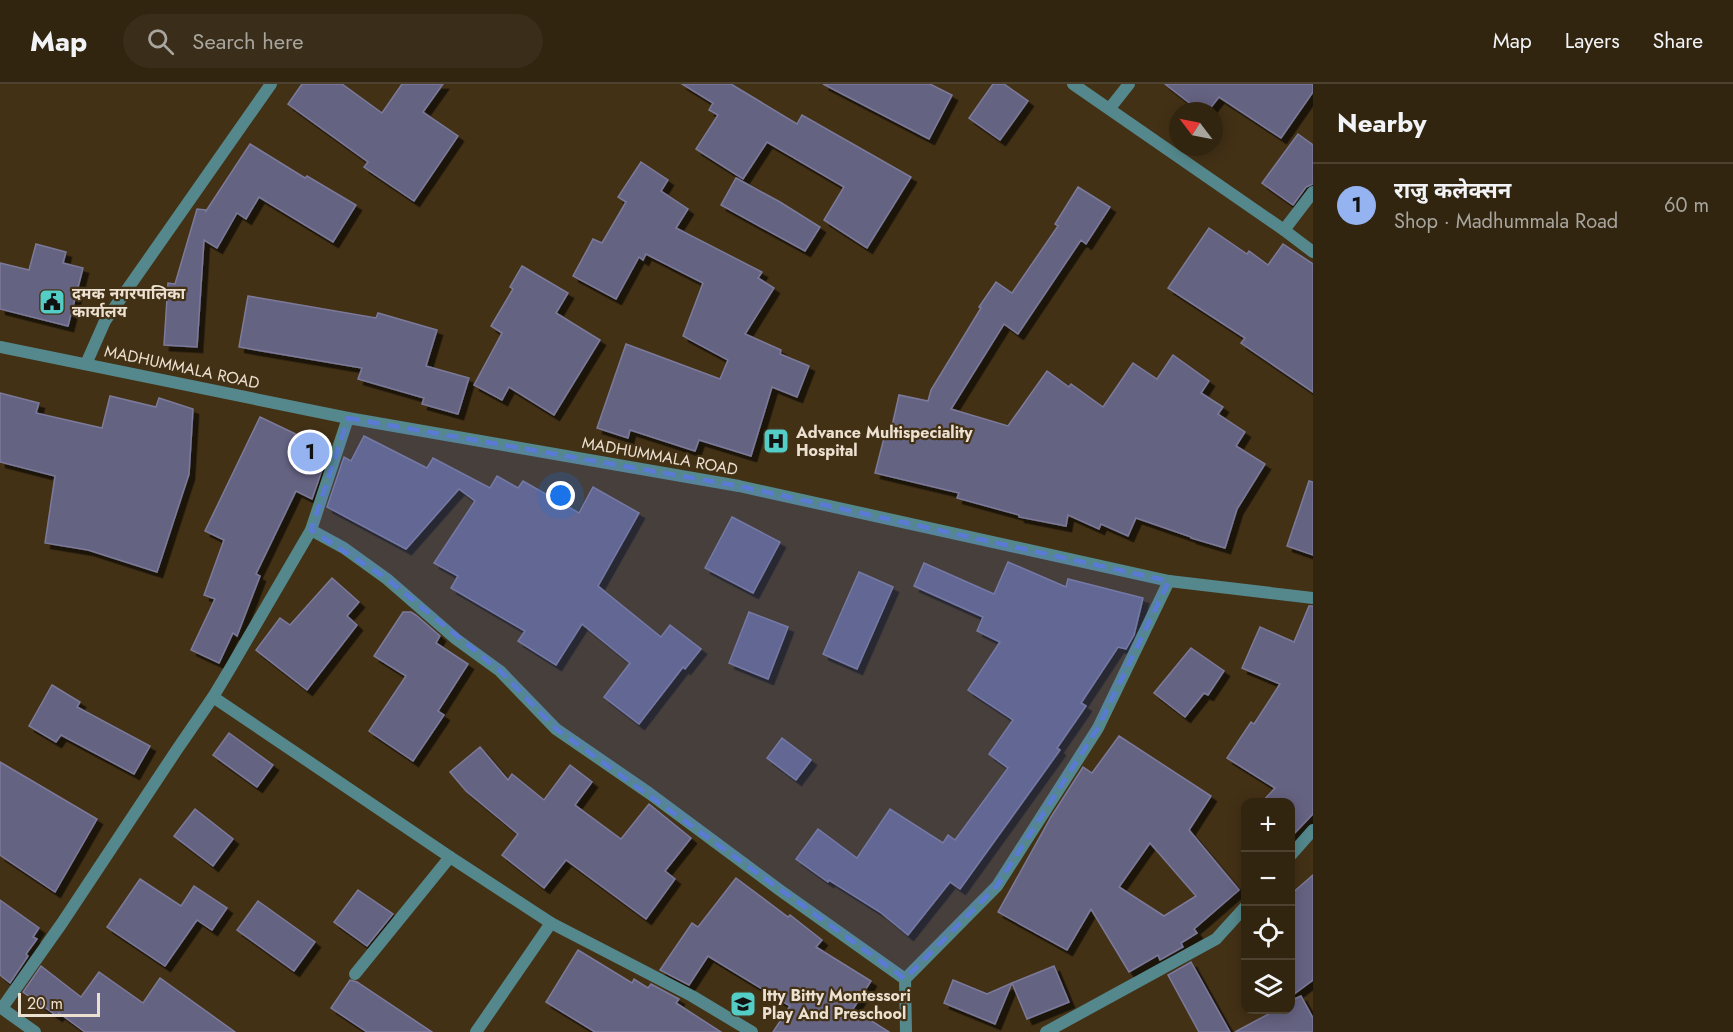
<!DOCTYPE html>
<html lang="en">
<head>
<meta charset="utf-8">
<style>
  body { margin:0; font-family:Jost,"Noto Sans Devanagari",sans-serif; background:#3a2d19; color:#f1f3f6 }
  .controls { position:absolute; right:18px; bottom:18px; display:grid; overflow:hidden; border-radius:12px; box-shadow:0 3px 15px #0003 }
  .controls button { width:54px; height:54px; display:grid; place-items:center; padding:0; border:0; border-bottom:2px solid #4d4230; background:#322510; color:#f1f3f6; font:30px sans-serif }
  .compass { position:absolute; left:1169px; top:18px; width:54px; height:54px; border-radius:50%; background:#322510; box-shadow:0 3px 15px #0003; rotate:302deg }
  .scale { position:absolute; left:18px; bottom:15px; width:82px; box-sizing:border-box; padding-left:6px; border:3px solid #ece0d1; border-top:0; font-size:16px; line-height:21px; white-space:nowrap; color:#ece0d1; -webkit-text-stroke:4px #433116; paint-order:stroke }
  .you { position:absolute; left:561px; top:412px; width:21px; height:21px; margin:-15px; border:4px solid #fff; border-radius:50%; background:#1a73e8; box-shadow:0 0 0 9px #1a73e833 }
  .badge { display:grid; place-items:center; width:39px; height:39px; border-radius:50%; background:#95b2f1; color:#111; font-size:20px; font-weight:700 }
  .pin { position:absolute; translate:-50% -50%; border:3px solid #fff; box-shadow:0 2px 6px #0006 }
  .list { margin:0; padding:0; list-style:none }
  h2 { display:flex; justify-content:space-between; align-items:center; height:78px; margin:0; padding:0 24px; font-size:26px }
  h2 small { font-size:20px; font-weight:400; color:#a8a59f }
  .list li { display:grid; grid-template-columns:39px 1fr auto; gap:18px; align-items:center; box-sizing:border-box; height:84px; padding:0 24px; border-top:2px solid #4d4230 }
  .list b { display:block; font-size:22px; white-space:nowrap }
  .list p { margin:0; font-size:20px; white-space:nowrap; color:#a8a59f }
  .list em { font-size:20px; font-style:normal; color:#a8a59f }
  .icon { flex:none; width:33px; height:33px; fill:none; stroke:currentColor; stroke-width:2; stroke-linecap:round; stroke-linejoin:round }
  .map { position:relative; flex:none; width:1313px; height:948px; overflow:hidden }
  header { display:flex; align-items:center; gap:36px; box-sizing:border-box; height:84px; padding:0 30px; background:#322510; border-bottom:2px solid #4d4230 }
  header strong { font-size:28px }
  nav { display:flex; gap:33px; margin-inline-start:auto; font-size:21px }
  .search { width:420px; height:54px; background:#3a2d19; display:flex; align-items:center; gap:15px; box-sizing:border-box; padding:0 21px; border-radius:33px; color:#a8a59f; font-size:22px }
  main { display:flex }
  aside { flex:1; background:#322510 }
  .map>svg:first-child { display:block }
  .building { fill:#656382; stroke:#7c7a9a; stroke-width:1.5; fill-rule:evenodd; filter:url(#shadow) }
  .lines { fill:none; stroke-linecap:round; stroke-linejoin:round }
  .minor { stroke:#54888c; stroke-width:12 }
  .tertiary { stroke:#54888c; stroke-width:12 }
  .marked { fill:#5b7ad6; fill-opacity:0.2; stroke:#5b7ad6; stroke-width:4.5; stroke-dasharray:12 8; stroke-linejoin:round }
  .labels { text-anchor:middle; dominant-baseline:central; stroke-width:4.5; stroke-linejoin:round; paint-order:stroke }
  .poi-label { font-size:16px; font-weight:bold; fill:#ece0d1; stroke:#433116; text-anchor:start }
  .street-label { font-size:16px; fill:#ece0d1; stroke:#433116 }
</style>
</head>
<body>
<header>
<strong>Map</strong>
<div class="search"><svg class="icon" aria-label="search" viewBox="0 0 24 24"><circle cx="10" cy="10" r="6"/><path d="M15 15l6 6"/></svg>Search here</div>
<nav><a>Map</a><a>Layers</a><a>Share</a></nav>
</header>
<main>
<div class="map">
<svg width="1313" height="948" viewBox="0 0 1313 948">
  <defs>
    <filter id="shadow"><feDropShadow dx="5.5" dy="5.5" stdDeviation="0" flood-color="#0009"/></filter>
  </defs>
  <rect width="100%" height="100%" fill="#433116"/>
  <g class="building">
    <path d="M302 0H342L382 29 402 0H443L423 28 458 52 414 117 364 83 368 78 288 20Z"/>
    <path d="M682 0H731L797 40 802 31 911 93 867 164 824 136 844 103 767 58 743 95 696 65 718 31 709 26 713 19Z"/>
    <path d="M823 0H930L952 11 929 55Z"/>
    <path d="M993 0H1004L1028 17 1000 56 969 34Z"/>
    <path d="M1165 0H1313V8L1281 54 1219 13 1208 27H1200Z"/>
    <path d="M1298 50 1313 61V100L1306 103 1293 121 1262 99Z"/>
    <path d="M250 60 305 94 307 92 356 121 333 158 259 113 246 135 237 129 217 164 204 156 197 263 164 261 168 199 175 200 197 125 206 126V127Z"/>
    <path d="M641 78 668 96 661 107 688 125 676 144 762 188 758 194 774 204 745 250 781 266 780 270 809 282 797 313 772 303 751 372 699 356 695 367 630 346 628 354 597 344 626 260 720 295 728 276 683 252 703 199 646 170 643 176 639 173 616 215 573 192 593 155 602 159 626 118 618 113Z"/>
    <path d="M736 94 780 118 820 143 805 167 721 121Z"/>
    <path d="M1078 103 1110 123 1086 160 1081 156 1018 250 1004 240 951 325 1008 342 1047 287 1069 303 1071 300 1103 323 1133 279 1157 295 1173 271 1209 297 1201 309 1223 323 1218 330 1245 348 1236 362 1265 380 1237 425 1225 464 1191 454V453L1136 434 1128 452 1101 440 1099 445 1068 431 1066 442 1019 433V431L957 414 959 409 875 389 885 350 890 351 899 311 928 317 931 306 981 224 979 223 996 198 1012 209 1058 142 1055 140Z"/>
    <path d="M1209 144 1247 170 1249 167 1268 181 1283 160 1313 180V308L1241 259 1245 254 1168 204Z"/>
    <path d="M36 160 66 168 63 179 83 184 68 242 0 225V179L29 186Z"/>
    <path d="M522 182 568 209 556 229 600 256 554 331 509 303 502 316 474 301 502 249 491 242 513 205 510 203Z"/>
    <path d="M248 212 376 234 378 229 437 246 426 282 469 294 458 330 422 320 424 314 358 295 362 284 239 263Z"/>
    <path d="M0 309 39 319 36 329 102 344 110 312 156 323 159 314 193 325 189 390 157 488 88 466 45 459 55 392 0 378Z"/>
    <path d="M260 333 329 366 312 415 296 407 256 490 260 492 237 552 233 549 219 579 191 566 215 515 204 511 224 456 205 447Z"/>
    <path d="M364 352 427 384 433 374 490 404 497 392 518 404 523 397 579 429 593 403 639 429 598 502 661 553 670 541 701 565 685 585 683 583 639 640 604 613 630 579 582 540 556 581 518 557 525 547 451 504 458 492 434 479 475 417 459 405 406 465 327 423 344 373 351 377Z"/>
    <path d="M1309 397 1313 398V471L1287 462Z"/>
    <path d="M732 433 780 458 753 509 705 484Z"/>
    <path d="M1008 478 1066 503 1068 495 1143 514 1134 551 1126 565 1118 563 1081 619 1086 622 1057 664 1060 666 960 805 950 798 908 851 880 828 829 796 828 798 796 775 818 745 857 774 890 725 943 759 948 751 955 756 1008 684 989 670 1013 636 968 606 1000 558 977 547 983 533 914 502 924 479 994 510Z"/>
    <path d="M859 488 893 503 857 585 823 570Z"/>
    <path d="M332 494 359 518 347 532 357 541 307 606 256 566 280 534 290 541Z"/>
    <path d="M1309 522H1313V730L1290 754V718H1262L1275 704 1227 674 1251 638 1254 640 1280 600 1242 584 1260 543 1294 558Z"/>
    <path d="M403 528H411L416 531 440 552 436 559 468 580 438 627 444 631 413 677 369 647 406 592 374 572Z"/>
    <path d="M749 528 788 543 768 595 729 579Z"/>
    <path d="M1191 564 1224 587 1208 611 1204 609 1185 633 1154 609Z"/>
    <path d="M52 601 80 618 77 623 150 662 134 690 61 651 56 658 29 642Z"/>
    <path d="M229 649 273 681 257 703 213 671Z"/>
    <path d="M1119 652 1211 712 1189 746 1239 806 1194 845 1197 849 1181 859 1183 863 1160 876 1158 871 1129 888 1091 825 1067 866 998 828 1051 733 1083 683 1092 689ZM1150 759 1196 812 1164 832 1119 803Z"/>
    <path d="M782 654 811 676 796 696 767 674Z"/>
    <path d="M480 663 508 696 512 690 544 716 570 681 592 698 575 721 621 755 649 720 691 754 665 787 675 795 646 835 566 776 544 804 502 771 518 750 466 707 450 688Z"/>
    <path d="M0 678 97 735 55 808 0 771Z"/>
    <path d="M195 725 233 755 213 782 174 752Z"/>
    <path d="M1313 791V896L1290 913V811Z"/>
    <path d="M736 794 788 833 790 831 822 856 816 863 871 897 853 925 889 948H773L790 922 708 872 689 901 660 886 692 839 698 843Z"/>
    <path d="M140 795 181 822 194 802 227 824 212 846 197 836 165 882 107 843Z"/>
    <path d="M358 806 393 830 367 862 334 838Z"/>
    <path d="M0 816 39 844 33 853 37 855 26 870 28 872 10 899 0 891Z"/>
    <path d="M258 817 315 858 294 887 237 846Z"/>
    <path d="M578 866 632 899 634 895 648 904 651 900 679 915 676 919 721 948H595L546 918Z"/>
    <path d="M1191 878 1230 948H1199L1168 891Z"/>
    <path d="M41 882 81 913 99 888 143 919 160 894 235 948H85L59 929 57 932 23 908Z"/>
    <path d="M1054 882 1069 918 1027 935 1012 899Z"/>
    <path d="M350 896 357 898 432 948H367L331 924Z"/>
    <path d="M953 896 987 910 1012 899 995 940 944 919Z"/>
    <path d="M1301 912 1313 934V948H1235L1276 926H1290V917Z"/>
  </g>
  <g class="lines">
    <g class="minor">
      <path d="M1073 0 1284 146 1313 168"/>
      <path d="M1110 24 1129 0"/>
      <path d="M1284 146 1313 108"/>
      <path d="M86 280 105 237 271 0"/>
      <path d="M311 446 344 464 387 495 456 555 500 587 556 645 649 709 781 807 905 895"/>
      <path d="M213 613 450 773 551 839 692 912 752 948"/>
      <path d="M1290 772 1313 746"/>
      <path d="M355 890 450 773"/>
      <path d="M0 923 35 948"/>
      <path d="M2 924 62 839 176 667 213 613 231 583 311 446 348 334"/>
      <path d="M476 948 551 839"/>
      <path d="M906 948 905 895 997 802 1098 644 1169 497"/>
      <path d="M1046 948 1216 855 1246 822"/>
    </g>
    <path class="tertiary" d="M0 263 348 334 739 402 1169 497 1313 514"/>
  </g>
  <path class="marked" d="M348 334 739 402 1169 497 1098 644 997 802 905 895 556 645 500 587 387 495 311 446Z"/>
  <defs>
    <g id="civic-square" transform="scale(1.35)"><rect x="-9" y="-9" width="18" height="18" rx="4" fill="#54cdc7" stroke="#433116"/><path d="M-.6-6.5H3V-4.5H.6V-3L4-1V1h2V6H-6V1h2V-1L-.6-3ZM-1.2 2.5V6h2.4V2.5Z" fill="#111"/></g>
    <g id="hospital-square" transform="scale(1.35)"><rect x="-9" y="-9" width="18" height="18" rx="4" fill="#54cdc7" stroke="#433116"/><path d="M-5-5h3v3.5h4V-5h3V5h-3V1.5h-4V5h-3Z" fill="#111"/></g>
    <g id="school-square" transform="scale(1.35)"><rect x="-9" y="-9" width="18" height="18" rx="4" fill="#54cdc7" stroke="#433116"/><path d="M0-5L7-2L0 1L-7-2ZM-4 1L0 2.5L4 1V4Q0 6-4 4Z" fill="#111"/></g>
  </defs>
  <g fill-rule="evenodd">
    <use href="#civic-square" x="52" y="218"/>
    <use href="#hospital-square" x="776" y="357"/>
    <use href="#school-square" x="743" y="920"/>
  </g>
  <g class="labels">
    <g class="poi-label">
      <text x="72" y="209">दमक नगरपालिका<tspan x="72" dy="18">कार्यालय</tspan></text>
      <text x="796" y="348">Advance Multispeciality<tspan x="796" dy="18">Hospital</tspan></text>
      <text x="762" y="911">Itty Bitty Montessori<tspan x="762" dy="18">Play And Preschool</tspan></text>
    </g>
    <g class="street-label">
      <text transform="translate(182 283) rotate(12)">MADHUMMALA ROAD</text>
      <text transform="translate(660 372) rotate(10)">MADHUMMALA ROAD</text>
    </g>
  </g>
</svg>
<div class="controls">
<button>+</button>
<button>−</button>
<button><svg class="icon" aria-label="locate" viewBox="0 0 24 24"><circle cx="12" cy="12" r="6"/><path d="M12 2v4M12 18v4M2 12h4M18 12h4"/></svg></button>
<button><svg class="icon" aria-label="layers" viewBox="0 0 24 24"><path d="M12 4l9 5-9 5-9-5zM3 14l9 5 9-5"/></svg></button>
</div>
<svg class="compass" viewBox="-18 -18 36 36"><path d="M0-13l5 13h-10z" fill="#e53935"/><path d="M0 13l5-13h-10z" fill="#a8a59f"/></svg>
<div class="scale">20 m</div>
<div class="you"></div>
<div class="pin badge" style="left:310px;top:368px">1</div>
</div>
<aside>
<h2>Nearby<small></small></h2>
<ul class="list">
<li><span class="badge">1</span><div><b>राजु कलेक्सन</b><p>Shop · Madhummala Road</p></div><em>60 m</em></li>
</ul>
</aside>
</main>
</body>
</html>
